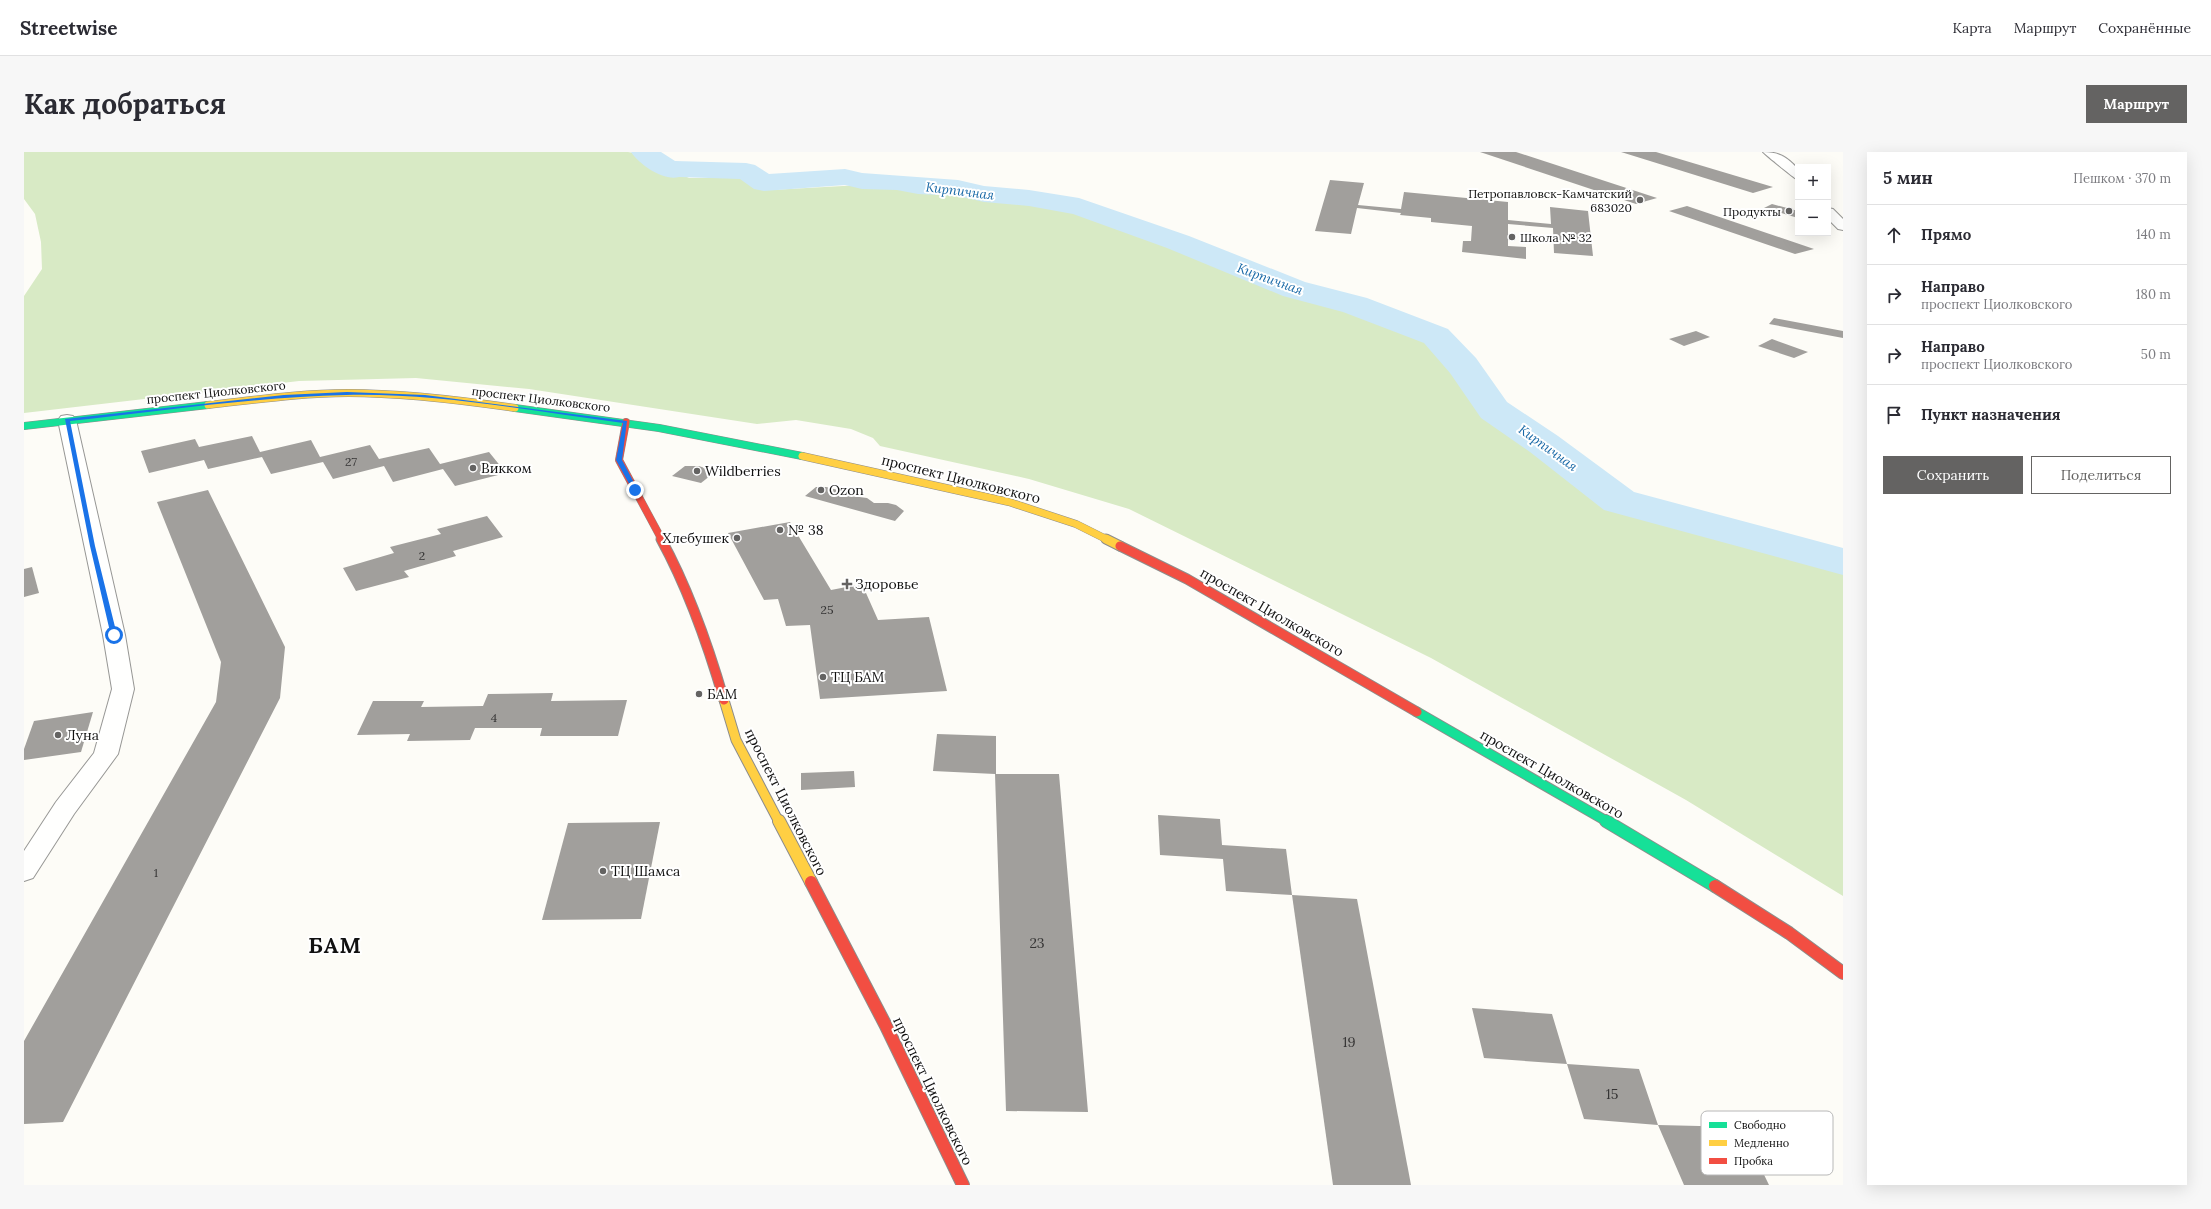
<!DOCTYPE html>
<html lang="ru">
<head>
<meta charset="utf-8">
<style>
  body { margin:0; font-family:Lora,serif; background:#f7f7f7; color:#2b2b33 }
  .controls { position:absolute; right:12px; top:12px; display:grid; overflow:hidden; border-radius:0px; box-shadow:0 4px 16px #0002 }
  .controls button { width:36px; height:36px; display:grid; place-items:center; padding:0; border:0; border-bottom:1px solid #e1e1e2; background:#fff; color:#2b2b33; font:20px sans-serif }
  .stop { position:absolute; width:12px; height:12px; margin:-9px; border:3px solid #1a73e8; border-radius:50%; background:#fff }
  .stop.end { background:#1a73e8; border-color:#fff; box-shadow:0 1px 4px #0008 }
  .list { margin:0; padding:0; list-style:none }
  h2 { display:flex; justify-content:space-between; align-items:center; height:52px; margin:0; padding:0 16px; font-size:17px }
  h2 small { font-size:13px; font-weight:400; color:#7c7c81 }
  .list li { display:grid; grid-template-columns:26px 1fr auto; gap:12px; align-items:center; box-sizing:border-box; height:60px; padding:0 16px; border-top:1px solid #e1e1e2 }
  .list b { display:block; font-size:15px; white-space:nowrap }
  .list p { margin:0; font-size:13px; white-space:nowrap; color:#7c7c81 }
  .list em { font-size:13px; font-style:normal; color:#7c7c81 }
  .actions { display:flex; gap:8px; padding:12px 16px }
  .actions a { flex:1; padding:9px 0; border:1px solid #646362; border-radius:0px; text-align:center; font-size:14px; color:#646362 }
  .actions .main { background:#646362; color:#fff }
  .icon { flex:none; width:22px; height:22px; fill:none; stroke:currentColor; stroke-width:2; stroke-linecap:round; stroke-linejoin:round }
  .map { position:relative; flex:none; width:1819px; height:1033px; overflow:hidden; border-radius:0px }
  header { display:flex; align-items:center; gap:24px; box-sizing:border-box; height:56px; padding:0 20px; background:#fff; border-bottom:1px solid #e1e1e2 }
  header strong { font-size:19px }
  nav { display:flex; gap:22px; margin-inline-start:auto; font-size:14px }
  .intro { display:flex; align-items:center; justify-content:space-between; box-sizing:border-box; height:96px; padding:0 24px }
  h1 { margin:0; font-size:28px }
  .button { padding:10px 18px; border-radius:0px; background:#646362; color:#fff; font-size:14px; font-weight:700 }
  main { display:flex; gap:24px; padding:0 24px }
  aside { flex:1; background:#fff; border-radius:0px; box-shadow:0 4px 16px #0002 }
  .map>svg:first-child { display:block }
  .forest { fill:#d8eac5 }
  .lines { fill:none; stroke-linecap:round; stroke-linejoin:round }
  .river { fill:#cde8f7; fill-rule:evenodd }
  .building { fill:#a19f9c }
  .street-casing { stroke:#979795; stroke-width:2 }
  .fast-far2-casing { stroke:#8e8d8b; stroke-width:8 }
  .fast-far1-casing { stroke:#8e8d8b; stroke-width:11 }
  .fast-casing { stroke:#8e8d8b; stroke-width:14 }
  .slow-far2-casing { stroke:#8e8d8b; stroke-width:8 }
  .slow-far1-casing { stroke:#8e8d8b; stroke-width:11 }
  .slow-casing { stroke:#8e8d8b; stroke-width:14 }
  .jam-far2-casing { stroke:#8e8d8b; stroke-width:8 }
  .jam-far1-casing { stroke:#8e8d8b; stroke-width:11 }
  .jam-casing { stroke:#8e8d8b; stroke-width:14 }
  .street { fill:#fffffe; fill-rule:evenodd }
  .fast-far2 { stroke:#16e098; stroke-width:7 }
  .fast-far1 { stroke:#16e098; stroke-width:9 }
  .fast { stroke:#16e098; stroke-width:12 }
  .slow-far2 { stroke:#ffcf43; stroke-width:7 }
  .slow-far1 { stroke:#ffcf43; stroke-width:9 }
  .slow { stroke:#ffcf43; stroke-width:12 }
  .jam-far2 { stroke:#f24e42; stroke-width:7 }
  .jam-far1 { stroke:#f24e42; stroke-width:9 }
  .jam { stroke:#f24e42; stroke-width:12 }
  .route { fill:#1a73e8 }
  .poi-dot { fill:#646362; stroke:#fff; stroke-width:1.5 }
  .labels { text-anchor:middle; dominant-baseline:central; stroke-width:4; stroke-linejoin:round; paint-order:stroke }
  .far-poi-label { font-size:12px; fill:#111; stroke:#fff; text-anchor:end }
  .far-street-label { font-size:12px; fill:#111; stroke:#fff }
  .number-label { font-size:12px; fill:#353434 }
  .far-water-label { font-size:13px; font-style:italic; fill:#1768a6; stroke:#fff }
  .poi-label { font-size:14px; fill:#111; stroke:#fff; text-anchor:start }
  .street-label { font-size:14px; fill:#111; stroke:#fff }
  .near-number-label { font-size:14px; fill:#353434 }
  .near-district-label { font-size:22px; font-weight:bold; letter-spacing:1px; fill:#111; stroke:#fff }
  .key { fill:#fff; stroke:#b8b8b8; stroke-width:1 }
  .key-label { font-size:11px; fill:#111 }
</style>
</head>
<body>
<header>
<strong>Streetwise</strong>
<nav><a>Карта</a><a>Маршрут</a><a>Сохранённые</a></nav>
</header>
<div class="intro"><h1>Как добраться</h1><a class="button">Маршрут</a></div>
<main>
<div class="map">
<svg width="1819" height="1033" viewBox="0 0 1819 1033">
  <rect width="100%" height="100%" fill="#fdfcf7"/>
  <path class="forest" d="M0 0H604L616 2 665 26H725L747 38 837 33 965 46 1046 58 1107 76 1395 185 1449 219 1482 271 1612 361 1819 413V744L1662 648 1407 506 1105 357 1005 327 856 294 849 286 827 277 772 268 733 272 505 237 392 226 275 229 0 261V144L18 117 17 90 11 62 0 47Z"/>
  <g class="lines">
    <path class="river" d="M607 0H637L651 9 722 11 731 13 745 22 821 17 838 21 934 28 960 34 1005 38 1055 46 1165 84 1281 130 1343 146 1424 177 1452 206 1483 250 1534 284 1610 340 1819 396V423L1580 358 1506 300 1457 266 1426 221 1400 191 1319 160 1259 144 1143 96 1049 62 1005 54 960 50 934 44 894 42 873 38 838 37 821 33 740 39 730 37 716 27 655 25C639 29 616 13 607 0Z"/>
  </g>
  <g class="building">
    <path d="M1456 0H1492L1633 46 1612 52Z"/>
    <path d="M1597 0H1632L1749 35 1729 41Z"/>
    <path d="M1306 28 1340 31 1334 53 1377 57 1380 40 1484 50V68L1527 72 1526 55 1564 59 1569 104 1530 101 1529 76 1484 72V94L1502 95V107L1438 100 1439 89H1447L1448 74 1407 70V66L1376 63 1377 61 1333 56 1327 82 1291 79Z"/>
    <path d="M1748 52 1774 59V66L1740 56Z"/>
    <path d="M1663 54 1790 97 1771 102 1645 59Z"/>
    <path d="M1750 166 1819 179V186L1745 172Z"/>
    <path d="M1672 179 1686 185 1660 194 1645 187Z"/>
    <path d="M1748 187 1784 200 1770 206 1734 194Z"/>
    <path d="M228 284 236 300 287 288 296 305 346 293 355 307 405 296 416 312 465 300 482 321 431 334 419 317 369 330 360 314 309 327 299 310 247 322 238 305 184 317 180 308 125 321 117 299 171 287 175 295Z"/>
    <path d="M661 314H675L691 320 677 331 648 324Z"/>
    <path d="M792 335H802L814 338 820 343 843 346 850 351H864L872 353 880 359 871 369 781 344Z"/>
    <path d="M184 338 261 495 256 546 39 970 0 972V889L192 550 197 510 133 350Z"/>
    <path d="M463 364 479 385 429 399 432 404 380 419 385 425 332 439 319 416 370 401 366 395 417 382 413 377Z"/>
    <path d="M766 370 807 438 838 432 854 468 905 465 923 539 796 547 786 473 762 474 754 447 740 448 704 381Z"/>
    <path d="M8 415 15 441 0 445V417Z"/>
    <path d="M529 541 527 549 603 548 594 584H516L518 576H451L446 588 383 589 386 582 333 583 349 549H400L397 555 459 554 464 542Z"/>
    <path d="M69 560 57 600 0 608V597L10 569Z"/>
    <path d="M913 582 972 584V622H1035L1064 960 982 959 971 622 909 619Z"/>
    <path d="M830 619 831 635 777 638V621Z"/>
    <path d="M1134 663 1196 667 1198 693 1262 697 1268 743 1202 739 1199 707 1136 703Z"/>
    <path d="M636 670 617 767 518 768 544 671Z"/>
    <path d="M1268 743 1333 747 1387 1033H1309Z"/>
    <path d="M1448 856 1528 862 1543 912 1615 917 1634 973 1717 975 1745 1033H1660L1634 973 1560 967 1543 912 1460 906Z"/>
  </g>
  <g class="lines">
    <g class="street-casing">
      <g id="street">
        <path d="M1739 0C1755 0 1763 5 1774 17V28C1771 27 1742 3 1739 0Z"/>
        <path d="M1804 56 1809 57 1819 67V78L1814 77 1804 67Z"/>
        <path d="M43 263 49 264 52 268 101 483 110 537 94 602 50 662 9 726 0 729V699L32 650 70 601 88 537 79 483 34 268 37 264Z"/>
      </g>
    </g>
    <g class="fast-far2-casing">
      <g id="fast-far2">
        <path d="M491 256 635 276 778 304"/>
        <path d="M0 274 184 253"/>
      </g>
    </g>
    <g class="fast-far1-casing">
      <path id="fast-far1" d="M1393 560 1584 670"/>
    </g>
    <g class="fast-casing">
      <path id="fast" d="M1582 669 1691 734"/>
    </g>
    <g class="slow-far2-casing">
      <g id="slow-far2">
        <path d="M184 253C230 248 277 241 324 241 380 241 436 248 491 256"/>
        <path d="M778 304 985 350 1052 372 1084 388"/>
      </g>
    </g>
    <g class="slow-far1-casing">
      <g id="slow-far1">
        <path d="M1082 387 1096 394"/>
        <path d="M700 548 712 588 755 670"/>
      </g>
    </g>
    <g class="slow-casing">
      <path id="slow" d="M755 669 787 730"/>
    </g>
    <g class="jam-far2-casing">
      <path id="jam-far2" d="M602 270 595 308 638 388"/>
    </g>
    <g class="jam-far1-casing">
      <g id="jam-far1">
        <path d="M637 387C665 438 684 493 700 548"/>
        <path d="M1096 394 1163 427 1393 560"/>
      </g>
    </g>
    <g class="jam-casing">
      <g id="jam">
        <path d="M787 730 861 872 939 1033"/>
        <path d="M1691 734 1765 781 1819 821"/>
      </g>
    </g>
    <use href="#street" class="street"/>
    <use href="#fast-far2" class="fast-far2"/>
    <use href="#fast-far1" class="fast-far1"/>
    <use href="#fast" class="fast"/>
    <use href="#slow-far2" class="slow-far2"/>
    <use href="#slow-far1" class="slow-far1"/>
    <use href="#slow" class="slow"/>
    <use href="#jam-far2" class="jam-far2"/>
    <use href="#jam-far1" class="jam-far1"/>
    <use href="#jam" class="jam"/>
  </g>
  <path class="route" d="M323 240 401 243 603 269 598 308 614 338 609 339 592 308 599 271C508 259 415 241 322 243 230 245 137 259 46 269L71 394 93 483 87 484 66 394 41 267 260 243Z"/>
  <g class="poi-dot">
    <circle cx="1616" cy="48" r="4"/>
    <circle cx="1765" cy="59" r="4"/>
    <circle cx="1488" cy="85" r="4"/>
    <circle cx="449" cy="316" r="4"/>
    <circle cx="673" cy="319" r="4"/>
    <circle cx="797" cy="338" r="4"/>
    <circle cx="756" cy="378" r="4"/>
    <circle cx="713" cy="386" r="4"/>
    <path d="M821 426h4v4h4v4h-4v4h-4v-4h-4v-4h4z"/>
    <circle cx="799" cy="525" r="4"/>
    <circle cx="675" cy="542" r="4"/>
    <circle cx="34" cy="583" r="4"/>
    <circle cx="579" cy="719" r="4"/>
  </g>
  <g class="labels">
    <g class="far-poi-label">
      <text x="1608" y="41">Петропавловск-Камчатский<tspan x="1608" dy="14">683020</tspan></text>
      <text x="1757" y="59">Продукты</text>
      <text x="1496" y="85" text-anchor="start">Школа № 32</text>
    </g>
    <g class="far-street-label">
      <text transform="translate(192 240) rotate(-6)">проспект Циолковского</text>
      <text transform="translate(517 247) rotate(7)">проспект Циолковского</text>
    </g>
    <g class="number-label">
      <text x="327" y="309">27</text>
      <text x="398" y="403">2</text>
      <text x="803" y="457">25</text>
      <text x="470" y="565">4</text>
      <text x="132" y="720">1</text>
    </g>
    <g class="far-water-label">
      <text transform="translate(936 39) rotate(7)">Кирпичная</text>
      <text transform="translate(1246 127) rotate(20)">Кирпичная</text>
      <text transform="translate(1524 296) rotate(36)">Кирпичная</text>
    </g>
    <g class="poi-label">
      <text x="457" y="316">Викком</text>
      <text x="681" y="319">Wildberries</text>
      <text x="805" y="338">Ozon</text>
      <text x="764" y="378">№ 38</text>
      <text x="705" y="386" text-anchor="end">Хлебушек</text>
      <text x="831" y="432">Здоровье</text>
      <text x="807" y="525">ТЦ БАМ</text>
      <text x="683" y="542">БАМ</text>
      <text x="42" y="583">Луна</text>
      <text x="587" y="719">ТЦ Шамса</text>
    </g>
    <g class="street-label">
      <text transform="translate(937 327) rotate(14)">проспект Циолковского</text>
      <text transform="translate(1248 460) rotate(30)">проспект Циолковского</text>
      <text transform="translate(1528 622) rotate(30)">проспект Циолковского</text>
      <text transform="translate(762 650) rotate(63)">проспект Циолковского</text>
      <text transform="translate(909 939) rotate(64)">проспект Циолковского</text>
    </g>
    <g class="near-number-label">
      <text x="1013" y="791">23</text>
      <text x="1325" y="890">19</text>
      <text x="1588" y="942">15</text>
    </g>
    <g class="near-district-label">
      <text x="311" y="793">БАМ</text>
    </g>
  </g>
  <rect x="1677" y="959" width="132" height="64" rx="6" class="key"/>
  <rect x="1685" y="970" width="18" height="6" fill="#16e098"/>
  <rect x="1685" y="988" width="18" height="6" fill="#ffcf43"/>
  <rect x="1685" y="1006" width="18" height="6" fill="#f24e42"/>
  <g class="key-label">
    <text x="1710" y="977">Свободно</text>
    <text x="1710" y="995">Медленно</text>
    <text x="1710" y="1013">Пробка</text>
  </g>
</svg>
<div class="controls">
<button>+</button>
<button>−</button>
</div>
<div class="stop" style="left:90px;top:483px"></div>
<div class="stop end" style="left:611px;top:338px"></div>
</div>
<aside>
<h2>5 мин<small>Пешком · 370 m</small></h2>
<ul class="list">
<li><svg class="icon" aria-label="ahead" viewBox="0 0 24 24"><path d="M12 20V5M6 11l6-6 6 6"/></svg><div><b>Прямо</b></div><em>140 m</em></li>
<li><svg class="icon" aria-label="right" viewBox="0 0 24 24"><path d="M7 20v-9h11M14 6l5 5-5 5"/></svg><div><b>Направо</b><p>проспект Циолковского</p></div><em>180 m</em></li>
<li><svg class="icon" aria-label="right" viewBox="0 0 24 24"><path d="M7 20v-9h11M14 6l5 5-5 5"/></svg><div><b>Направо</b><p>проспект Циолковского</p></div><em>50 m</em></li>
<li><svg class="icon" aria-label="arrive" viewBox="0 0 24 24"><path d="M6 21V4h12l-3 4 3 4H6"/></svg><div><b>Пункт назначения</b></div></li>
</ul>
<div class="actions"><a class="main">Сохранить</a><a>Поделиться</a></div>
</aside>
</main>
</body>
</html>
